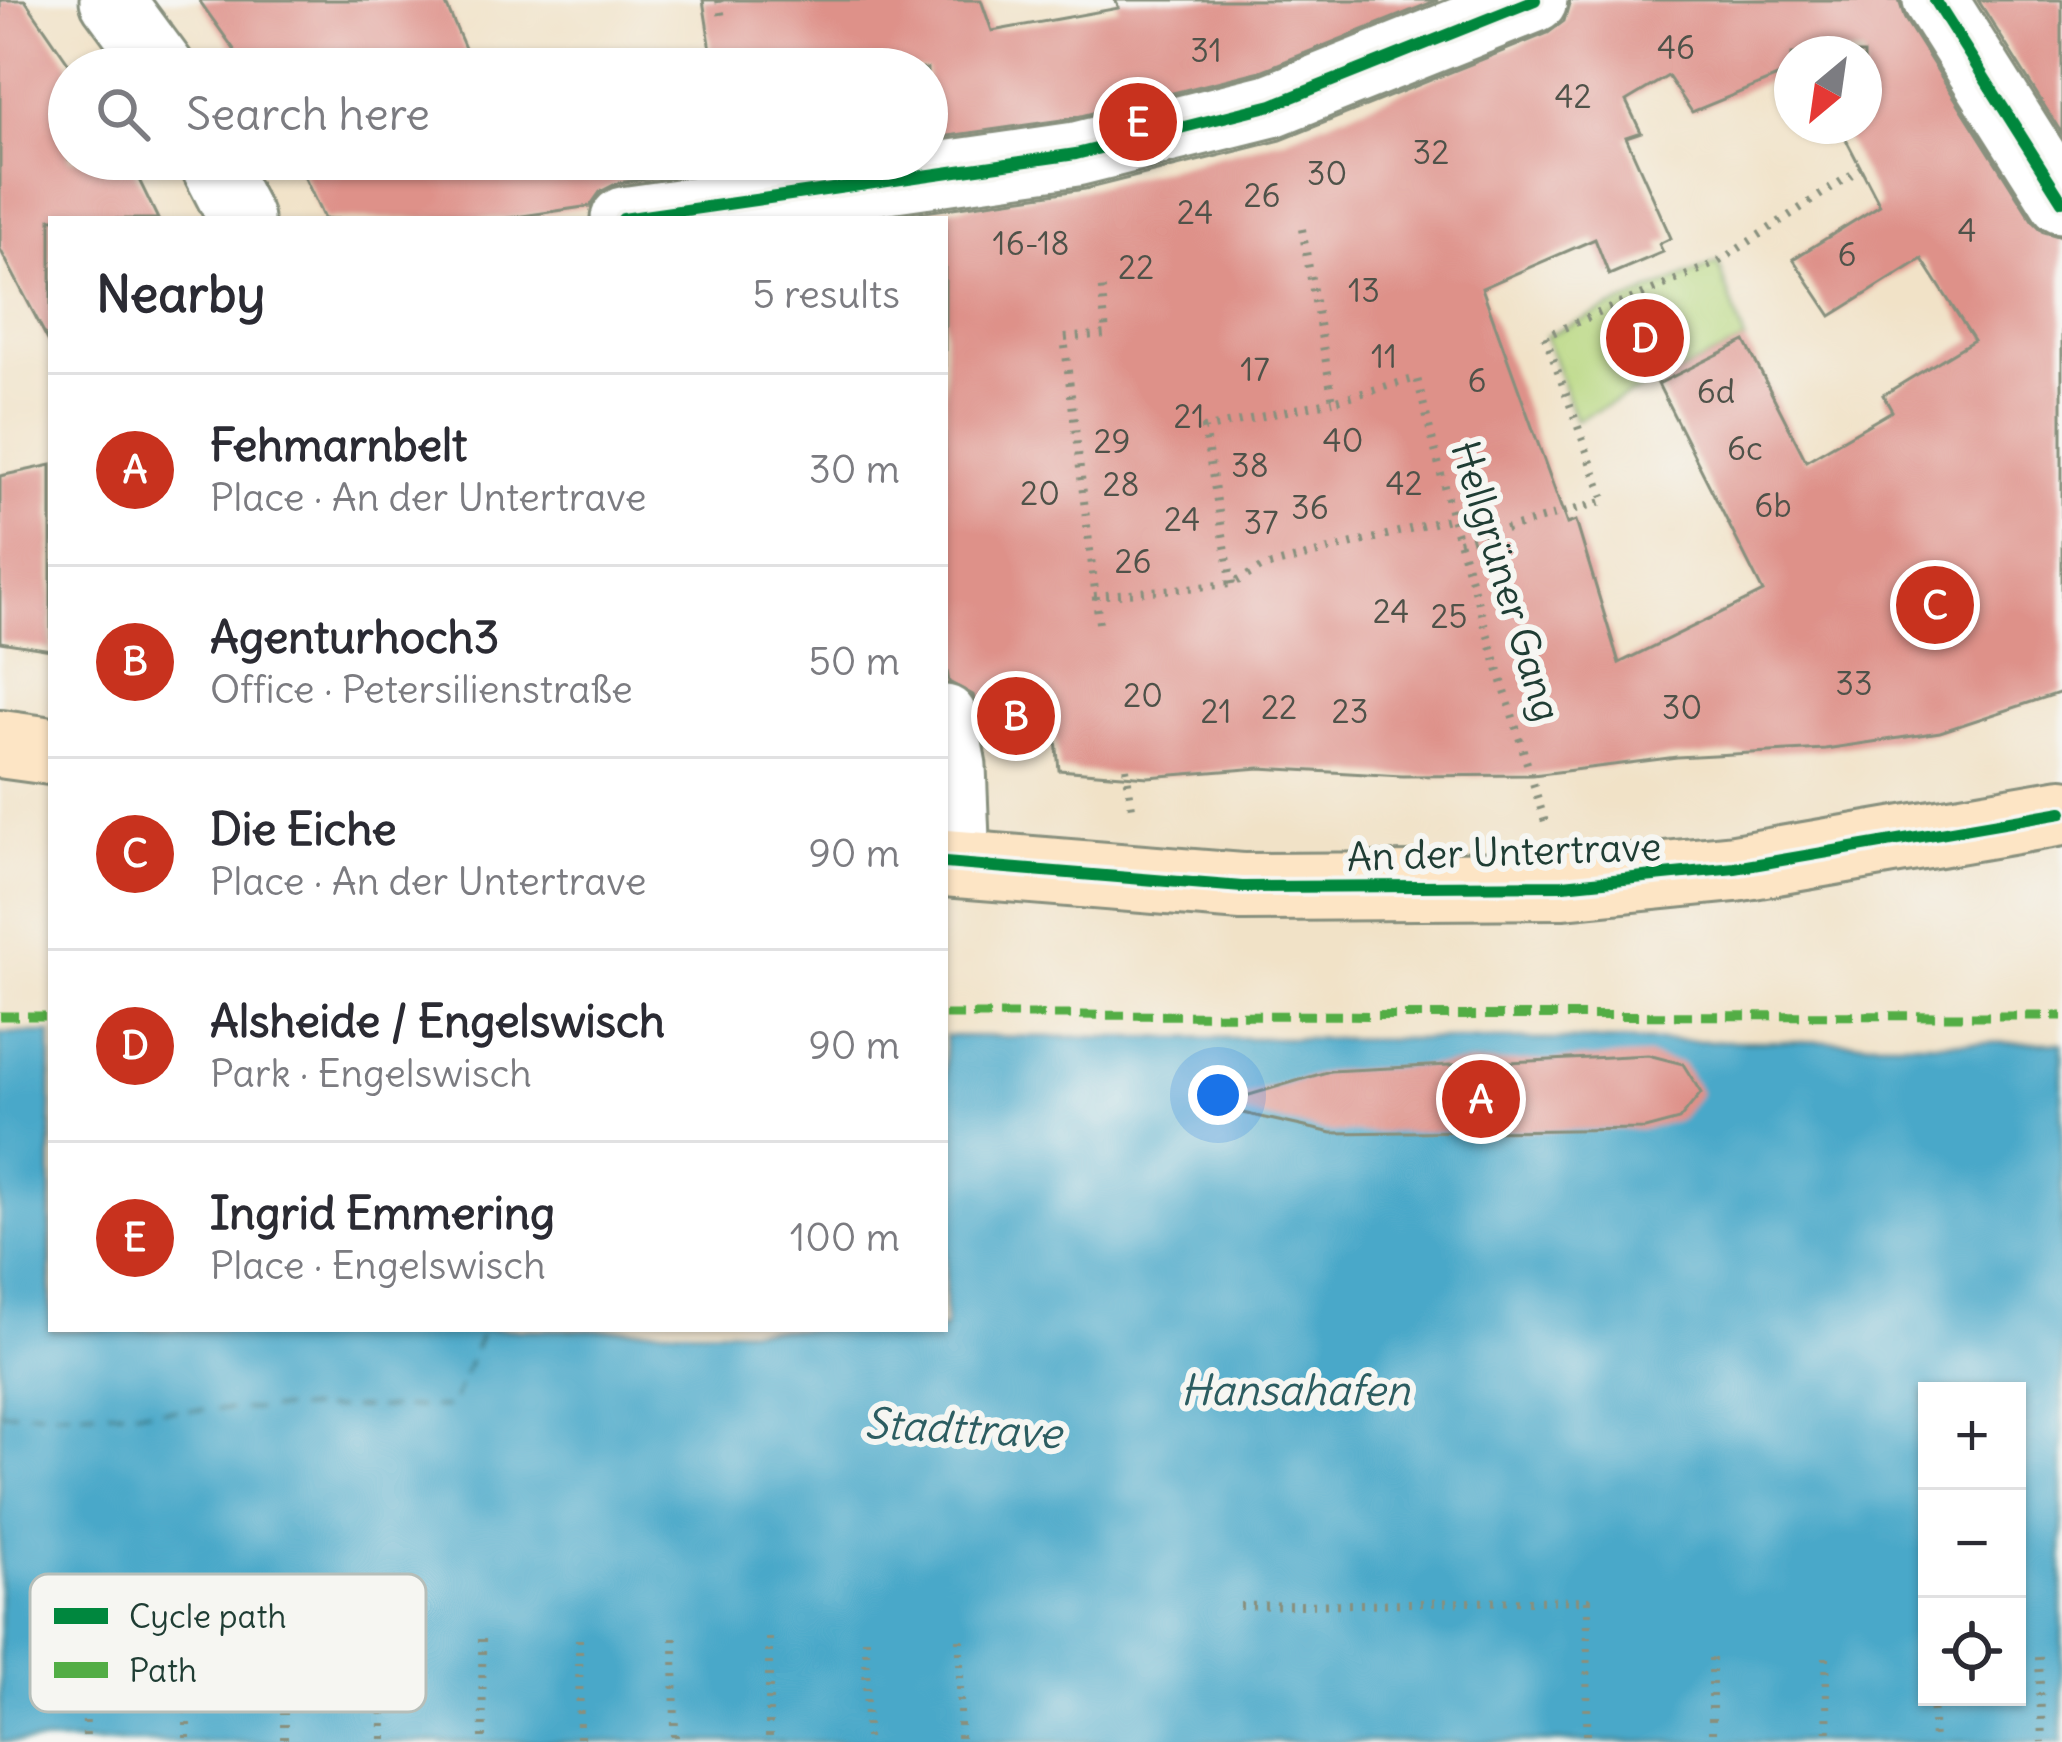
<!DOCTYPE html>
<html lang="en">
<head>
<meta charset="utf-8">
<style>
  body { margin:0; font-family:Delius,sans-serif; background:#f2f2f3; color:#2b2b33 }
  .controls { position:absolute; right:36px; bottom:36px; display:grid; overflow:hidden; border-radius:0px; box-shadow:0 3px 9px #0004 }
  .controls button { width:108px; height:108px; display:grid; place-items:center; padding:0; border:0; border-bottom:3px solid #e1e1e2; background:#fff; color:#2b2b33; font:60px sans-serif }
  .compass { position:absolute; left:1774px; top:36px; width:108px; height:108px; border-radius:50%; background:#fff; box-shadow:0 3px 9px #0004; rotate:209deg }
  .you { position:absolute; left:1218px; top:1095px; width:42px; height:42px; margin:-30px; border:9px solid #fff; border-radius:50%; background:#1a73e8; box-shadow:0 0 0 18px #1a73e833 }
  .badge { display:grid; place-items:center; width:78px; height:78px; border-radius:50%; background:#c8321e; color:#fff; font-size:39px; font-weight:700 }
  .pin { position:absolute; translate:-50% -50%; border:6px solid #fff; box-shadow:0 3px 12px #0006 }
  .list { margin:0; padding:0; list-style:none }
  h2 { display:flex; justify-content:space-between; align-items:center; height:156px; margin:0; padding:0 48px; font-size:51px }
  h2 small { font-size:39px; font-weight:400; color:#7c7c81 }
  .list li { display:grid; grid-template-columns:78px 1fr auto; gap:36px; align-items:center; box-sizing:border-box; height:192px; padding:0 48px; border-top:3px solid #e1e1e2 }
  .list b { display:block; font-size:45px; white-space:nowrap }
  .list p { margin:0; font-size:39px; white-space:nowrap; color:#7c7c81 }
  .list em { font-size:39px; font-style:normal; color:#7c7c81 }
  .icon { flex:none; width:66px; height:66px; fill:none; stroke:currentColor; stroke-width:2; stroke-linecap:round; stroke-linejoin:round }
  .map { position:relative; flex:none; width:2062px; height:1742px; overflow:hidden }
  .search { position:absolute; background:#fff; box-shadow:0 3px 9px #0004; left:48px; top:48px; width:900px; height:132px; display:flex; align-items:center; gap:30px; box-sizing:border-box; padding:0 42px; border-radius:66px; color:#7c7c81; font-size:45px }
  .panel { position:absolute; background:#fff; box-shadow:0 3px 9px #0004; left:48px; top:216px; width:900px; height:1116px; border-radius:0px }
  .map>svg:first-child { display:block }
  .green { fill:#b7d77e; stroke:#6b8a59; stroke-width:3 }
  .water { fill:#4aa8c9; stroke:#34727e; stroke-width:3; fill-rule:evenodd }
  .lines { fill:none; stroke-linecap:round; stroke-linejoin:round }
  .ferry { stroke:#2c5d61; stroke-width:3; stroke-dasharray:15 12; stroke-linecap:butt }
  .building { fill:#de9189; fill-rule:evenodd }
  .minor-casing { stroke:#88907e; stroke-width:69 }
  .secondary-casing { stroke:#88907e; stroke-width:72 }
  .path { stroke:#88907e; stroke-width:8; stroke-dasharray:3 9; stroke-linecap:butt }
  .minor { stroke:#fff; stroke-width:63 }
  .secondary { stroke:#fde5c5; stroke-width:66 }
  .quiet { stroke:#52ad45; stroke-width:9; stroke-dasharray:18 9; stroke-linecap:butt }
  .cycleway-casing { stroke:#f6f6f2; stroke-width:20 }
  .cycleway { stroke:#00873e; stroke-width:12 }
  .labels { text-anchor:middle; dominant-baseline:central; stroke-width:12; stroke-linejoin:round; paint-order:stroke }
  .number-label { font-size:33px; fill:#4f5249 }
  .street-label { font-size:39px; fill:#1f3d34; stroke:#f6f6f2 }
  .water-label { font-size:42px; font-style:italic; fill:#2c5d61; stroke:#f6f6f2 }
  .key { fill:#f6f6f2; stroke:#b6beb9; stroke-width:3 }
  .key-label { font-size:33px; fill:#1f3d34 }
</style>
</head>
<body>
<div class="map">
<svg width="2062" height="1742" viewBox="0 0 2062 1742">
  <rect width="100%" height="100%" fill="#f6f6f2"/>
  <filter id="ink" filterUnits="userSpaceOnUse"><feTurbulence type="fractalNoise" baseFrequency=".00833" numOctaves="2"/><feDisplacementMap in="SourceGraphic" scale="24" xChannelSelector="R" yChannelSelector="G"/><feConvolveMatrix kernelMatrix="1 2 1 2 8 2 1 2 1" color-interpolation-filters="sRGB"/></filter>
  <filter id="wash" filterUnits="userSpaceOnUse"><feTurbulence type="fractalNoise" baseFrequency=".004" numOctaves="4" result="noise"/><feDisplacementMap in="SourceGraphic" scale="48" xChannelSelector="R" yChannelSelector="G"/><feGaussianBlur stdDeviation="2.7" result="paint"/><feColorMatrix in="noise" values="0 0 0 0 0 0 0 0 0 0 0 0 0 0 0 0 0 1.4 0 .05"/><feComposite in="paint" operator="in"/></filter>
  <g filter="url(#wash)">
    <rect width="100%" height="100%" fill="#f1e2c7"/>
    <path class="green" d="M1718 262 1745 341 1576 420 1545 336Z"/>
    <path class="water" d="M0 1033H51V1329H945V1036L2062 1043V1742H0ZM1927 1391H2017V1697H1927Z"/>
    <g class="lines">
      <path class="ferry" d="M0 1412 451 1407 483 1329"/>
    </g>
    <g id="blocks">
      <g class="building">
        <path d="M0 0H25L69 64V159H129L158 219H51V346L0 249Z"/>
        <path d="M199 0H444L474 69H248Z"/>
        <path d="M703 0H981L992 31 1119 8 1115 0H1438L1261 71 1069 119 927 139V69H714Z"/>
        <path d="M1570 0H1899L1905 19 2032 220 2044 232 2062 237V692L1940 732 1825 749 1677 757 1533 775 1402 776 1260 768 1148 777 1059 770 1056 739 985 734 973 695 949 682 945 660V219H876L1085 189 1281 140 1548 33 1564 21ZM1792 54H1864V126H1839L1880 205 1793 259 1831 316 1922 259 1974 340 1883 395 1892 411 1806 461 1745 341 1658 384 1763 592 1619 663 1576 521 1567 524 1482 288 1595 239 1609 275 1663 252 1659 244 1671 238 1626 137 1641 132 1626 101 1668 76 1692 112 1792 71Z"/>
        <path d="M1978 0H2062V134Z"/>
        <path d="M296 159H788L618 183 600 192 590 206 502 219H324Z"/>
        <path d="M51 465V650L0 642V476Z"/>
        <path d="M1648 1055 1683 1064 1701 1093 1679 1120 1645 1129 1332 1133 1212 1106 1330 1071Z"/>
      </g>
    </g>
  </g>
  <g filter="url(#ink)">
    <use href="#blocks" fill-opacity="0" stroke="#88907e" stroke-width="3"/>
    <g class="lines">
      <g class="minor-casing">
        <g id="minor">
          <path d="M112 0 163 69"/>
          <path d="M1935 0 2062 201"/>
          <path d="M210 159 241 219"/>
          <path d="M623 219 1076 154 1272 105 1535 0"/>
          <path d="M945 717 954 766 958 864"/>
        </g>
      </g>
      <g class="secondary-casing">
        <g id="secondary">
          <path d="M0 744 51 751"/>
          <path d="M945 863 1242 887 1563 885 1735 868 2062 812"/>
        </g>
      </g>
      <g class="path">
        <path d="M719 0 722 19"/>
        <path d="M1302 229 1333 401 1417 378 1452 518 1545 822"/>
        <path d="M1459 542 1605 501 1545 336 1718 262 1863 167"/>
        <path d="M1232 584 1204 429 1333 401"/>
        <path d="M1094 596 1232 584 1261 568 1452 518"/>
        <path d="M1099 623 1064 338 1106 334 1101 280"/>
        <path d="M1126 768 1133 814"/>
        <path d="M1240 1606 1588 1600 1587 1742"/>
        <path d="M85 1637 86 1742"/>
        <path d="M674 1638 675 1742"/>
        <path d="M769 1638V1742"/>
        <path d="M187 1639V1742"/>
        <path d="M482 1639 483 1742"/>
        <path d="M579 1639 580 1742"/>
        <path d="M866 1639 867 1742"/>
        <path d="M960 1639V1742"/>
        <path d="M284 1640V1742"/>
        <path d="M382 1640 383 1742"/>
        <path d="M1826 1657 1828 1742"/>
        <path d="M2039 1657 2042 1742"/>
        <path d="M1712 1658V1742"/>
        <path d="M1932 1697 1934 1742"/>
      </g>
      <use href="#minor" class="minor"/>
      <use href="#secondary" class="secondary"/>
      <g class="quiet">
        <path d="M945 1015 2062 1016"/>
        <path d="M0 1016H51"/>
      </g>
      <g class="cycleway-casing">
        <g id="cycleway">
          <path d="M1935 0 2062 201"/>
          <path d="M623 219 1076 154 1272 105 1535 0"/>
          <path d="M945 863 1242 887 1563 885 1735 868 2062 812"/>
        </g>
      </g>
      <use href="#cycleway" class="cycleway"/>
    </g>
  </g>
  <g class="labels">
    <g class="number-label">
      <text x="1676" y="47">46</text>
      <text x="1206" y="50">31</text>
      <text x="1573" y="96">42</text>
      <text x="1431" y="152">32</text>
      <text x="1327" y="173">30</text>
      <text x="1262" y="195">26</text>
      <text x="1195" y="212">24</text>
      <text x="1967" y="230">4</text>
      <text x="1031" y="243">16-18</text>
      <text x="1847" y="254">6</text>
      <text x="1136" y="267">22</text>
      <text x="1364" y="290">13</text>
      <text x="1384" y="356">11</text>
      <text x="1255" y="369">17</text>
      <text x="1477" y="380">6</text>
      <text x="1716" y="391">6d</text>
      <text x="1189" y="416">21</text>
      <text x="1343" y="440">40</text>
      <text x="1112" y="441">29</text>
      <text x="1745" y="448">6c</text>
      <text x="1250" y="465">38</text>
      <text x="1404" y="483">42</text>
      <text x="1121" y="484">28</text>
      <text x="1040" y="493">20</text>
      <text x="1773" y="505">6b</text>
      <text x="1310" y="507">36</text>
      <text x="1182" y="519">24</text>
      <text x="1261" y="522">37</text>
      <text x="1133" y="561">26</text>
      <text x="1391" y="611">24</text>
      <text x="1449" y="616">25</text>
      <text x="1854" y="683">33</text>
      <text x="1143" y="695">20</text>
      <text x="1279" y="707">22</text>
      <text x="1682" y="707">30</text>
      <text x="1216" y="711">21</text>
      <text x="1350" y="711">23</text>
    </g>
    <g class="street-label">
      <text transform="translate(1506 581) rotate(73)">Hellgrüner Gang</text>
      <text transform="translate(1504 852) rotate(-2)">An der Untertrave</text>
    </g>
    <g class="water-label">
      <text x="1295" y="1390">Hansahafen</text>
      <text transform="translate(963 1428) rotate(3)">Stadttrave</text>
    </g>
  </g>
  <rect x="30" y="1574" width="396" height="138" rx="18" class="key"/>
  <rect x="54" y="1608" width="54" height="16" fill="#00873e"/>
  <rect x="54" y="1662" width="54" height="16" fill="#52ad45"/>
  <g class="key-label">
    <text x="129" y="1628">Cycle path</text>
    <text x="129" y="1682">Path</text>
  </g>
</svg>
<div class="controls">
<button>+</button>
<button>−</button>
<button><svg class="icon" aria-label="locate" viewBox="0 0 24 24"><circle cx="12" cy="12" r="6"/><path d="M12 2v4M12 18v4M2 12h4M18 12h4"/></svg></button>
</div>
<svg class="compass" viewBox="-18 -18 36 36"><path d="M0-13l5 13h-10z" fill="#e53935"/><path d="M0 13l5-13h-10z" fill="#7c7c81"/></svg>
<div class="you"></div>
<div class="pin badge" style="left:1481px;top:1099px">A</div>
<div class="pin badge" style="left:1016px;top:716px">B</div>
<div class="pin badge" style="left:1935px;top:605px">C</div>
<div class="pin badge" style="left:1645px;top:338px">D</div>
<div class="pin badge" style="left:1138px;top:122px">E</div>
<div class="search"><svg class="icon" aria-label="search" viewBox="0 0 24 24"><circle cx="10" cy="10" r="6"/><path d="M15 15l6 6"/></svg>Search here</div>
<section class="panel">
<h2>Nearby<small>5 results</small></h2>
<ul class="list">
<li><span class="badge">A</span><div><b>Fehmarnbelt</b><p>Place · An der Untertrave</p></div><em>30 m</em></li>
<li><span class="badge">B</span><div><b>Agenturhoch3</b><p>Office · Petersilienstraße</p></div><em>50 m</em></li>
<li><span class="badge">C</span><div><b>Die Eiche</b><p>Place · An der Untertrave</p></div><em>90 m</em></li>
<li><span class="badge">D</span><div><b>Alsheide / Engelswisch</b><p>Park · Engelswisch</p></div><em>90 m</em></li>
<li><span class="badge">E</span><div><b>Ingrid Emmering</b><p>Place · Engelswisch</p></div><em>100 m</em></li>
</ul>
</section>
</div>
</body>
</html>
